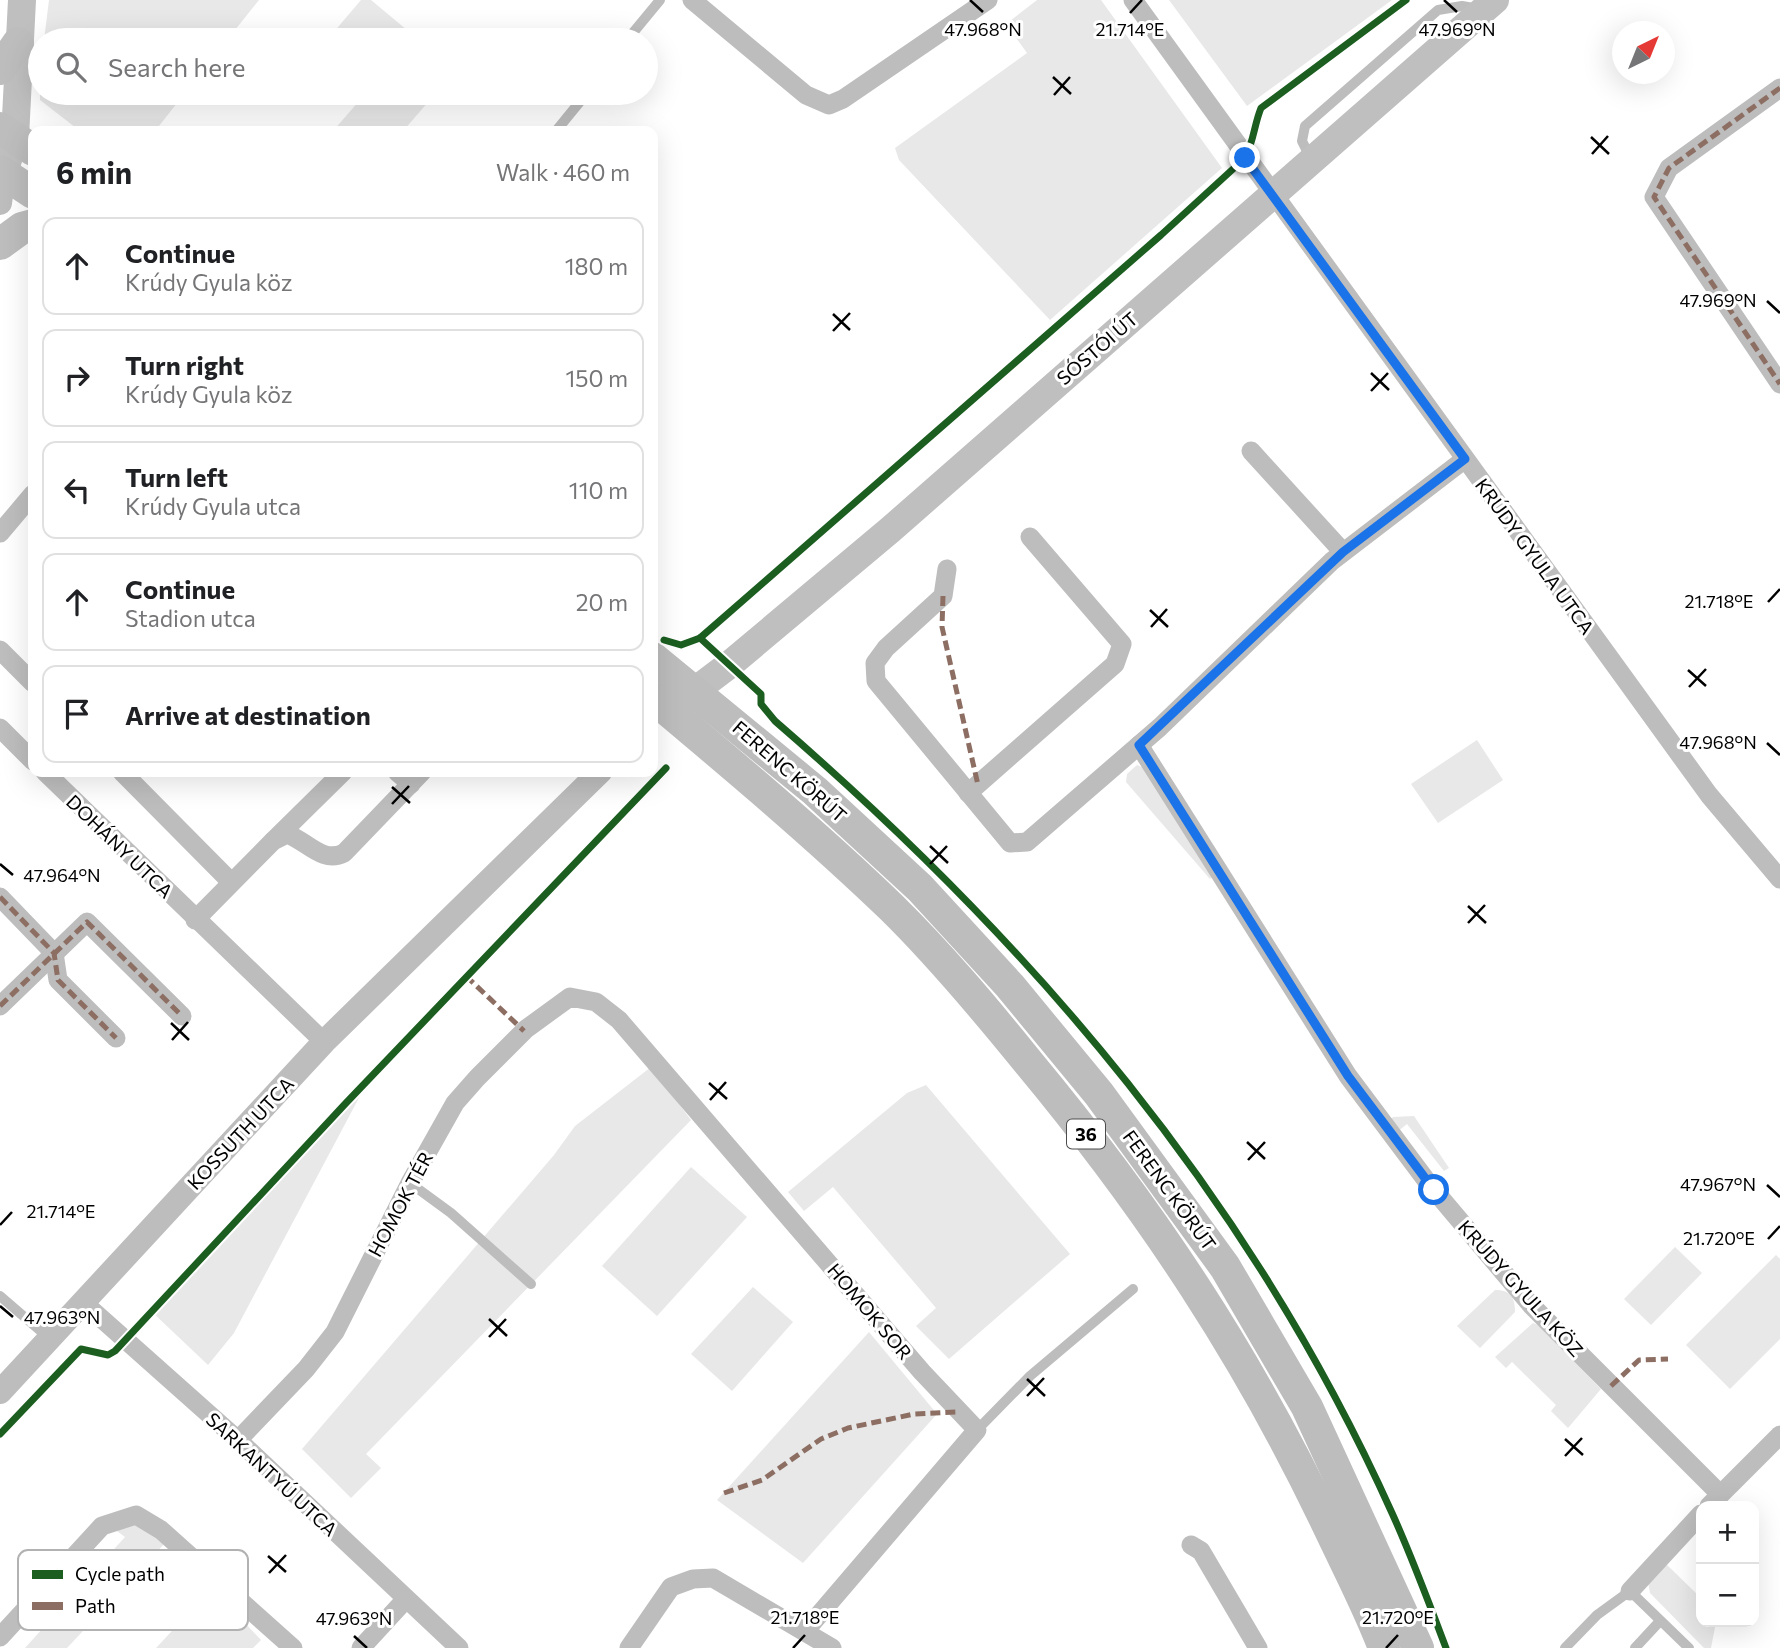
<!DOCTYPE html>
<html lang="en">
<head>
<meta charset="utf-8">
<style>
  body { margin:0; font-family:Commissioner,sans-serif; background:#f2f2f2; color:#202124 }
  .controls { position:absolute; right:21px; bottom:21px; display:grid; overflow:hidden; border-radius:14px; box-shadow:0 7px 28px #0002 }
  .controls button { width:63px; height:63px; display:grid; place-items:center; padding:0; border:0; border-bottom:2px solid #e0e0e0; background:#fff; color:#202124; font:35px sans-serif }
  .compass { position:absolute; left:1612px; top:21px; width:63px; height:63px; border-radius:50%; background:#fff; box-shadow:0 7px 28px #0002; rotate:43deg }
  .stop { position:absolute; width:21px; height:21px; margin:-16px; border:5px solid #1a73e8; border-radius:50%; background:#fff }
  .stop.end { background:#1a73e8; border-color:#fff; box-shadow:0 2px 7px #0008 }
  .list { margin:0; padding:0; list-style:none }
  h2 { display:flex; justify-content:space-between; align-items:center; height:91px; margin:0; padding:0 28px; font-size:30px }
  h2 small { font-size:23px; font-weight:400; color:#757577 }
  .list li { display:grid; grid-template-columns:46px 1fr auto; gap:21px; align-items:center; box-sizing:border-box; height:98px; margin:0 14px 14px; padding:0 14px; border:2px solid #e0e0e0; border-radius:14px }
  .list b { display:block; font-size:26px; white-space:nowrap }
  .list p { margin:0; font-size:23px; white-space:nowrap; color:#757577 }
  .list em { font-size:23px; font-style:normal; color:#757577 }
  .icon { flex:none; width:38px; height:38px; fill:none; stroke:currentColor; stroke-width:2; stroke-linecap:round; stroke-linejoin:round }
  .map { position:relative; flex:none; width:1780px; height:1648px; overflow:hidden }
  .search { position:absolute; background:#fff; box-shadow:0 7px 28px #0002; left:28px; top:28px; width:630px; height:77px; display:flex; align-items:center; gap:18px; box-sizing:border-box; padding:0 24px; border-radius:38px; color:#757577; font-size:26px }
  .panel { position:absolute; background:#fff; box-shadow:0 7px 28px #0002; left:28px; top:126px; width:630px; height:651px; border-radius:14px }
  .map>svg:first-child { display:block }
  .green { fill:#e8e8e8 }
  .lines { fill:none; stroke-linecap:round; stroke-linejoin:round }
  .service { stroke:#bdbdbd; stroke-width:10 }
  .minor { stroke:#bdbdbd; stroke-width:19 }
  .tertiary { stroke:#bdbdbd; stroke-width:24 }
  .secondary { stroke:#bfbfbf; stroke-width:28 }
  .primary { stroke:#bdbdbd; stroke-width:32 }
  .quiet { stroke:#8d6e63; stroke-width:5; stroke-dasharray:10 5; stroke-linecap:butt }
  .cycleway-casing { stroke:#fff; stroke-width:11 }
  .cycleway { stroke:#1b5e20; stroke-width:7 }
  .route { stroke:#1a73e8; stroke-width:9 }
  .ticks { fill:none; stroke:#000; stroke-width:2.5 }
  .labels { text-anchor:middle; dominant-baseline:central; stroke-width:6; stroke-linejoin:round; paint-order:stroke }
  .shield { fill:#fff; stroke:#4c4c4c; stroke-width:2 }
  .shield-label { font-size:18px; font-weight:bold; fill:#000 }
  .street-label { font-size:19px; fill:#000; stroke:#fff }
  .key { fill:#fff; stroke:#b2b2b2; stroke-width:2 }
  .key-label { font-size:19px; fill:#000 }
  .ticks-label { font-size:18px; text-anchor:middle; fill:#000; stroke:#fff; stroke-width:6; stroke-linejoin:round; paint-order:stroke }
</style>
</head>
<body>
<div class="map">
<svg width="1780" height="1648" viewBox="0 0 1780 1648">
  <rect width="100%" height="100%" fill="#fff"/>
  <g class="green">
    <path d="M49 0H259L227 40H44Z"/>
    <path d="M361 0H371L419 40H327Z"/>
    <path d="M1037 0H1101L1222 168 1050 320 899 160 895 148 1027 53 1006 24Z"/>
    <path d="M1169 0H1392L1247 106Z"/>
    <path d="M40 63V93H185L155 131H80L40 100Z"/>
    <path d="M366 93H436L403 131H333Z"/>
    <path d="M1477 740 1503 780 1438 823 1411 784Z"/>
    <path d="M1137 765 1144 768 1213 876 1210 879 1126 782 1127 774Z"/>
    <path d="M651 1067 691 1120 366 1454 381 1468 351 1498 302 1449 554 1155 575 1126Z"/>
    <path d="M370 1077 234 1333 208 1365 151 1311Z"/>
    <path d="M926 1085 1070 1254 949 1359 916 1326 936 1308 833 1187 804 1211 788 1192 907 1093Z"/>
    <path d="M1414 1116 1449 1168 1444 1171 1407 1124 1397 1132 1390 1120 1393 1117Z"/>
    <path d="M691 1167 747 1217 657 1316 602 1266Z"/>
    <path d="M1675 1247 1702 1273 1651 1325 1624 1299Z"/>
    <path d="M1776 1255 1780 1259V1339L1730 1389 1686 1345Z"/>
    <path d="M753 1287 793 1322 732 1391 691 1354Z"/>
    <path d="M1495 1290C1510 1290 1515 1297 1515 1312L1480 1348 1457 1326Z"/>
    <path d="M1533 1323 1538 1325 1601 1389 1568 1428 1551 1411 1556 1405 1512 1362 1506 1368 1495 1357Z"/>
    <path d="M869 1332 937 1414 803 1563 717 1500Z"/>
    <path d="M129 1520 165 1543 67 1648H25L125 1537 113 1528Z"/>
    <path d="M1665 1563 1701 1598V1622H1716L1711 1648H1704L1650 1593 1648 1582Z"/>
    <path d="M212 1588 261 1640 253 1648H156Z"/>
  </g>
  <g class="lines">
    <g class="service">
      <path d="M627 40 660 0"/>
      <path d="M556 131 587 93"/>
      <path d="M1311 159 1302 141 1305 126 1438 10 1462 6 1479 9"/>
      <path d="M410 1183 451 1213 531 1284"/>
      <path d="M0 1296 50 1339"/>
      <path d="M977 1430 1030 1376 1133 1289"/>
      <path d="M1565 1648 1597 1615 1630 1591 1689 1648"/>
      <path d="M1635 1648 1660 1621"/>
    </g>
    <g class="minor">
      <path d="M692 0 806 95 829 105 843 99 988 0"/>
      <path d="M1133 0 1709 795 1780 879"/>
      <path d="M1780 88 1669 168 1654 197 1780 384"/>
      <path d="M1251 451 1343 552"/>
      <path d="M0 533 33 494"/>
      <path d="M947 569 943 596 886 648 875 663 876 681 1010 843 1027 842 1160 727 1332 561 1465 459"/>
      <path d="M0 650 33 683"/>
      <path d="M0 728 33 761"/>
      <path d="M1139 745 1348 1076 1429 1184 1531 1305 1720 1494"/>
      <path d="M45 772 324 1042"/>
      <path d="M122 772 231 882"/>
      <path d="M397 772 411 784"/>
      <path d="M968 793 1115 664 1122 644 1030 537"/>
      <path d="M274 840 343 772"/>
      <path d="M0 897 54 953 58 980 116 1038"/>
      <path d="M195 920 273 841 287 834C307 841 322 864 344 853L422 772"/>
      <path d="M0 1006 87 922 182 1016"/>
      <path d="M84 1303 238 1440 459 1648"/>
      <path d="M238 1440 306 1369 335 1332 410 1183 455 1103 477 1078 526 1029 570 997 596 1002 619 1020 922 1372 977 1430 806 1630"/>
      <path d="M1709 1506 1780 1435"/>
      <path d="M1191 1545 1201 1551 1258 1648"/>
      <path d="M1630 1591 1701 1514"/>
      <path d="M0 1637 102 1526 136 1515 161 1530 293 1648"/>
      <path d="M361 1648 405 1600"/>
      <path d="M629 1648 671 1587 693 1579 713 1578 832 1648"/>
    </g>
    <g class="tertiary">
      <path d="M0 203 4 173"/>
      <path d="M0 1392 324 1042 600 772"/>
    </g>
    <g class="secondary">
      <path d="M4 173 15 137 22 0"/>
      <path d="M676 705 729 665 890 530 1495 0"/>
    </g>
    <g class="primary">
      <path d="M0 69 18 43"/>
      <path d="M0 128 33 150"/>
      <path d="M0 171 33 193"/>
      <path d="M0 244 22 228 33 225"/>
      <path d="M653 658 815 791 920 888 1010 986 1099 1094 1225 1267 1307 1407 1418 1648"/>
      <path d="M653 698C734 766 815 834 891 907 940 955 985 1009 1028 1062 1151 1210 1249 1358 1331 1532 1349 1570 1369 1608 1384 1648"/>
    </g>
    <g class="quiet">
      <path d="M1780 88 1669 168 1654 197 1780 384"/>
      <path d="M943 596 942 627 978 785"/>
      <path d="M0 897 54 953 58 980 116 1038"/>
      <path d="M466 976 524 1031"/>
      <path d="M0 1006 87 922 182 1016"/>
      <path d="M1611 1386 1639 1360 1668 1359"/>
      <path d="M724 1493 762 1480 821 1439 848 1428 914 1414 958 1412"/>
    </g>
    <g class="cycleway-casing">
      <g id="cycleway">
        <path d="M700 638 761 694V704L775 721C1034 945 1251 1199 1392 1513 1412 1557 1429 1603 1446 1648"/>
        <path d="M664 640 681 645 700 638 1161 235 1245 158C1254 141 1254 125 1261 108L1406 0"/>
        <path d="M0 1434 81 1349 108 1355 115 1351 346 1103 666 768"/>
      </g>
    </g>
    <use href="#cycleway" class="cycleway"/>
  </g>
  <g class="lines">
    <path class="route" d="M1245 158 1465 459 1343 552 1139 745 1348 1076 1434 1190"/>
  </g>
  <path class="ticks" d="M970 0 983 12M1444 0 1457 12M1130 13 1142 0M1053 77 1071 94M1054 95 1070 77M1591 137 1609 154M1592 154 1608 136M1767 301 1780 313M833 314 850 330M833 331 850 313M1371 373 1389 390M1371 391 1388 373M1768 602 1780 589M1150 610 1168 627M1151 627 1167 609M1688 670 1706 686M1689 687 1706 669M1767 743 1780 755M392 787 410 803M392 804 409 786M930 846 948 863M0 864 13 875M930 864 947 846M1468 906 1486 923M1468 923 1485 905M171 1023 189 1040M172 1040 188 1022M709 1083 727 1099M710 1100 726 1082M1247 1142 1265 1159M1248 1160 1265 1142M1767 1185 1780 1197M0 1225 12 1212M1768 1239 1780 1226M0 1306 13 1317M489 1319 507 1336M489 1337 506 1319M1027 1379 1045 1396M1027 1396 1044 1378M1565 1439 1583 1455M1565 1456 1582 1438M268 1556 286 1572M269 1573 286 1555M354 1636 367 1648M793 1648 805 1635M1386 1648 1398 1635"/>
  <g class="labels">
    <rect class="shield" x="1067" y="1119.5" width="38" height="29" rx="5"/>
    <g class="shield-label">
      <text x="1086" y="1134">36</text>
    </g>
    <g class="street-label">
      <text transform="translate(1097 348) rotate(-41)">SÓSTÓI ÚT</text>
      <text transform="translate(1535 556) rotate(54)">KRÚDY GYULA UTCA</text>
      <text transform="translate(790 771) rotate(41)">FERENC KÖRÚT</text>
      <text transform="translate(120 846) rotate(44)">DOHÁNY UTCA</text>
      <text transform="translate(240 1133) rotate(-47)">KOSSUTH UTCA</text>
      <text transform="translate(1170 1190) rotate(54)">FERENC KÖRÚT</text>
      <text transform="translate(400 1204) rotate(-62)">HOMOK TÉR</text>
      <text transform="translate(1521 1288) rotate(48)">KRÚDY GYULA KÖZ</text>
      <text transform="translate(870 1311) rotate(50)">HOMOK SOR</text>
      <text transform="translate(272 1474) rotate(43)">SARKANTYÚ UTCA</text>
    </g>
  </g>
  <rect x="18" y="1550" width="230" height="80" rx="10" class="key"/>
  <rect x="32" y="1570" width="31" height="9" fill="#1b5e20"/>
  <rect x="32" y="1602" width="31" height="8" fill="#8d6e63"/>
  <g class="key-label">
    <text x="75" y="1581">Cycle path</text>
    <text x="75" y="1613">Path</text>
  </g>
  <g class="ticks-label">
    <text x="983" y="36">47.968°N</text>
    <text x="1457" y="36">47.969°N</text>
    <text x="1130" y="36">21.714°E</text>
    <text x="1718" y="307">47.969°N</text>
    <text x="1719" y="608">21.718°E</text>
    <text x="1718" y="749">47.968°N</text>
    <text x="62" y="882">47.964°N</text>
    <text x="1718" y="1191">47.967°N</text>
    <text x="61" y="1218">21.714°E</text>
    <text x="1719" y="1245">21.720°E</text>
    <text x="62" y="1324">47.963°N</text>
    <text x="805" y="1624">21.718°E</text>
    <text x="1398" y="1624">21.720°E</text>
    <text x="354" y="1625">47.963°N</text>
  </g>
</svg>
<div class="controls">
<button>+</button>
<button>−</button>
</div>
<svg class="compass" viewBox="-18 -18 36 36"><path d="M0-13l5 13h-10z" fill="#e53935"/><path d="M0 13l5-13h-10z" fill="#757577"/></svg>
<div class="stop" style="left:1434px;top:1190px"></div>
<div class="stop end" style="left:1245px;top:158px"></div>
<div class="search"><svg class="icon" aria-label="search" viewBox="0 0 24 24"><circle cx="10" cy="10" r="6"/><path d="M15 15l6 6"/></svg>Search here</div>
<section class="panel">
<h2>6 min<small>Walk · 460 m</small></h2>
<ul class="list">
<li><svg class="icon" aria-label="ahead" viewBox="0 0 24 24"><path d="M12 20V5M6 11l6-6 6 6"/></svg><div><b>Continue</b><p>Krúdy Gyula köz</p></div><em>180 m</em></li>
<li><svg class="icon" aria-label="right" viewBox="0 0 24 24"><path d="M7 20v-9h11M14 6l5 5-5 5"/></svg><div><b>Turn right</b><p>Krúdy Gyula köz</p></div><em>150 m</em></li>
<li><svg class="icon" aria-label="left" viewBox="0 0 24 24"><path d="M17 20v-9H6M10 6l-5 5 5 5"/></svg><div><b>Turn left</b><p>Krúdy Gyula utca</p></div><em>110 m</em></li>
<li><svg class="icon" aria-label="ahead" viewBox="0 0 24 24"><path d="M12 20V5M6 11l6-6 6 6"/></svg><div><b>Continue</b><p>Stadion utca</p></div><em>20 m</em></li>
<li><svg class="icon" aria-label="arrive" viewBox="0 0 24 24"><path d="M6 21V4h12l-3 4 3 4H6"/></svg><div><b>Arrive at destination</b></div></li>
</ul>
</section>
</div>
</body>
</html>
